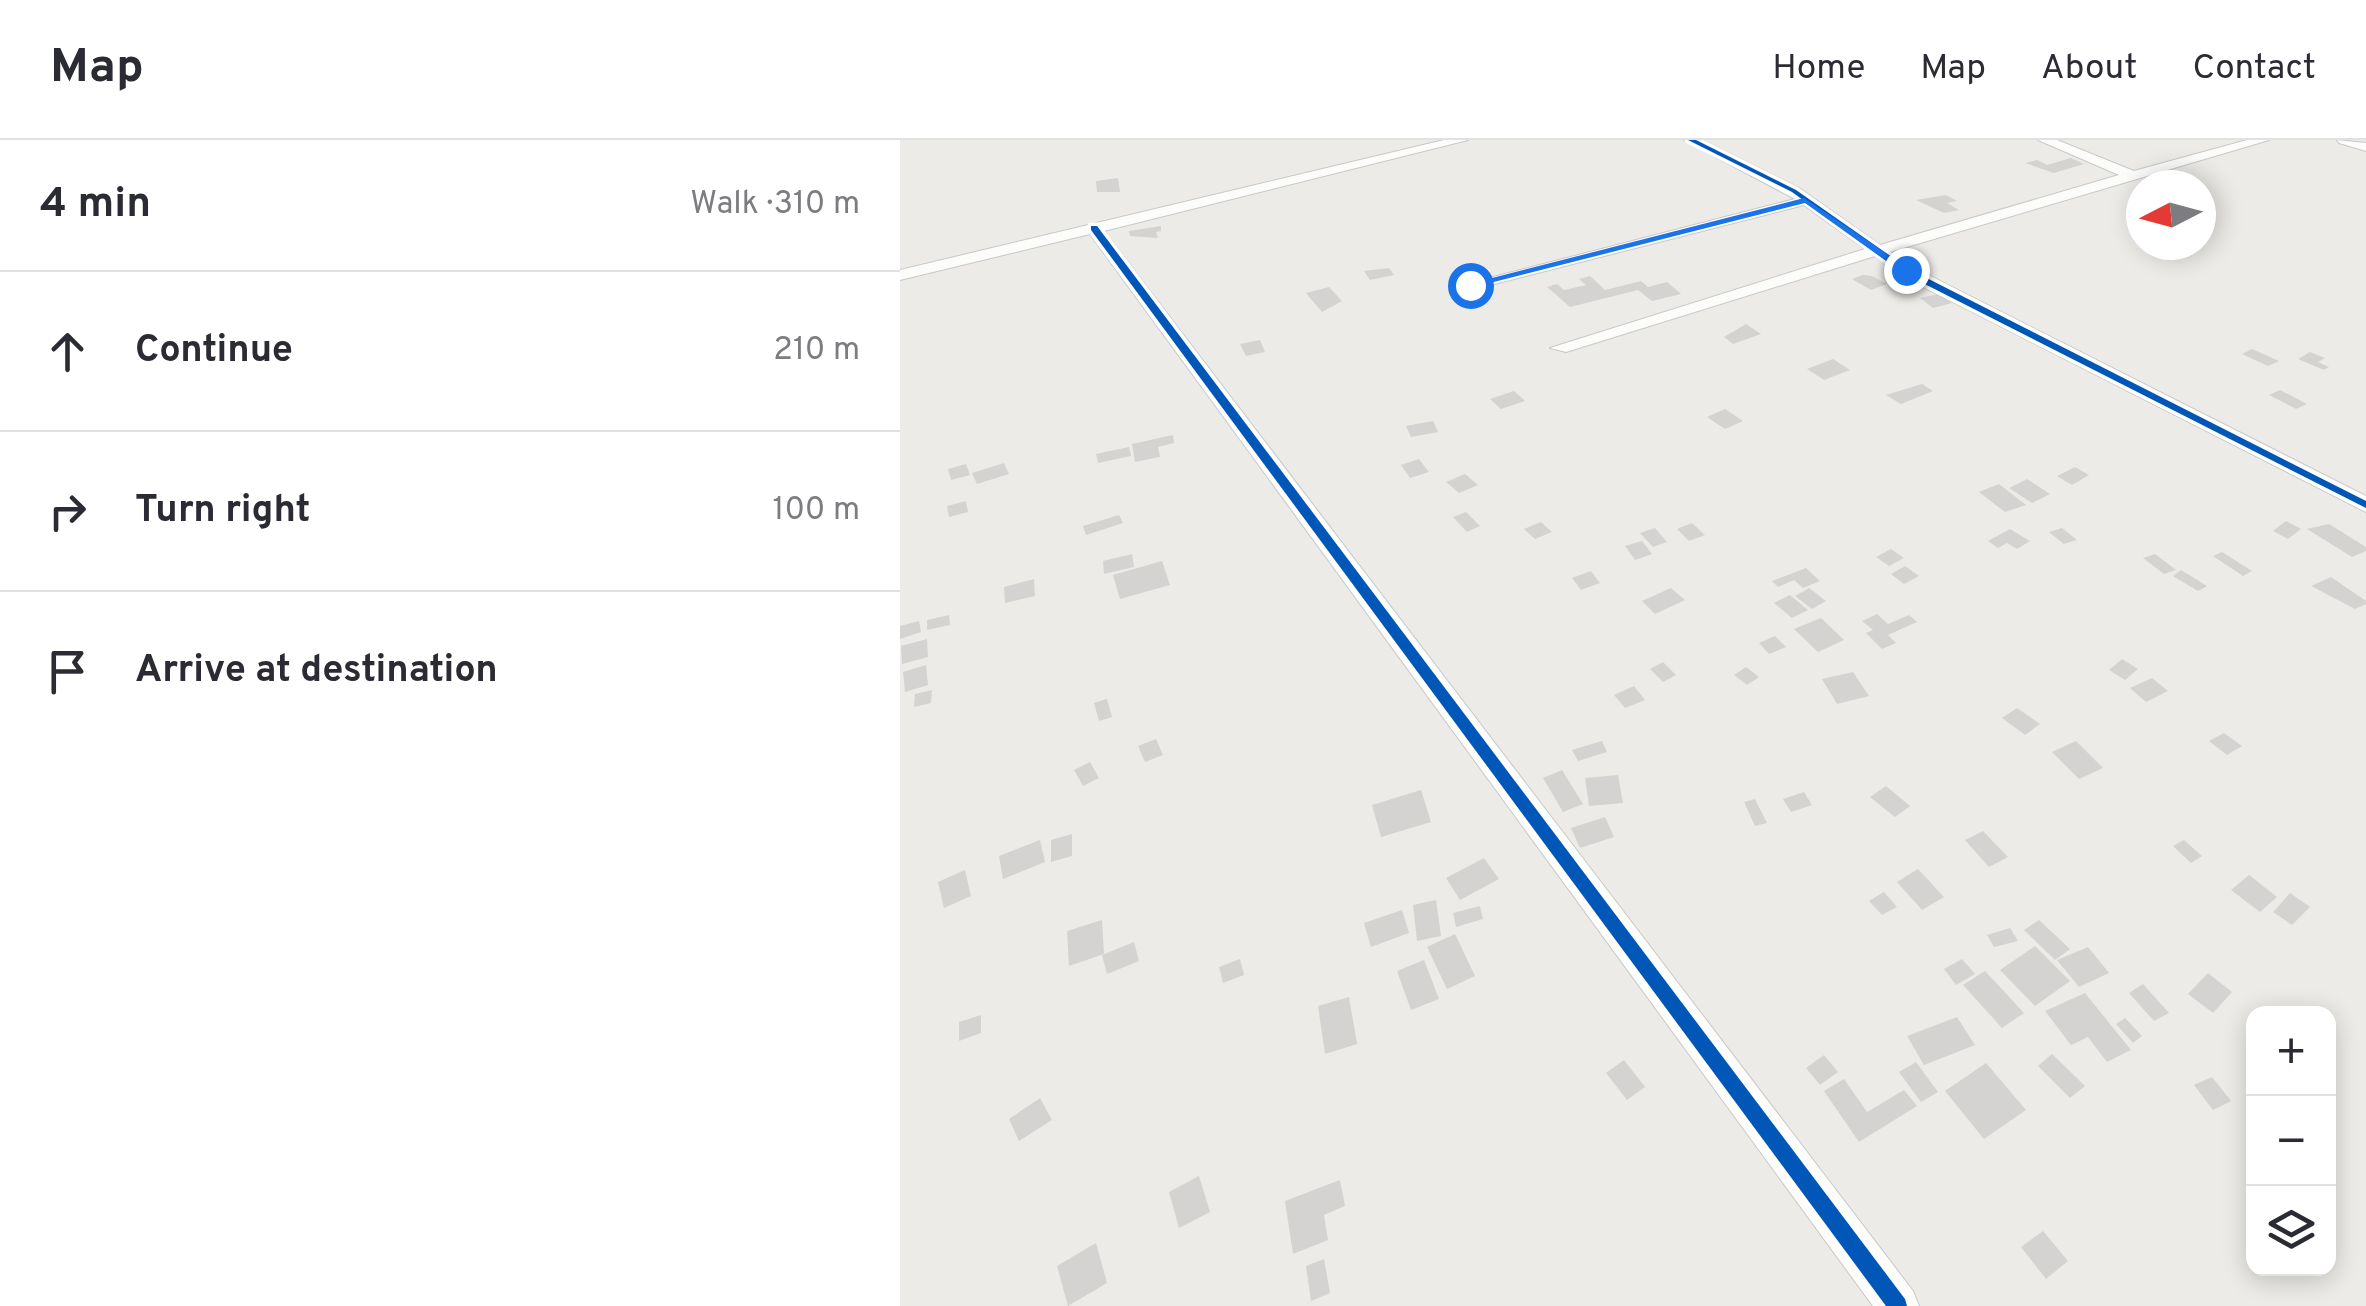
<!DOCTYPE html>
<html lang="en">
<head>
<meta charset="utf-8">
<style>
  body { margin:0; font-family:Overpass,sans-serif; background:#f2f2f3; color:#2b2b33 }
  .controls { position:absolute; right:30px; bottom:30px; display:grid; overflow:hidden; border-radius:20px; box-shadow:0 5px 25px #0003 }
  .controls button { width:90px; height:90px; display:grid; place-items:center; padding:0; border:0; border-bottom:2px solid #e1e1e2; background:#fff; color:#2b2b33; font:50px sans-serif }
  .compass { position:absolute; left:1226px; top:30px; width:90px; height:90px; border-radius:50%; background:#fff; box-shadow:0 5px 25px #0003; rotate:264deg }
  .stop { position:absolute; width:30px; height:30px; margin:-22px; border:8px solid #1a73e8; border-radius:50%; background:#fff }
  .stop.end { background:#1a73e8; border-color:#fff; box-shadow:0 2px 10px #0008 }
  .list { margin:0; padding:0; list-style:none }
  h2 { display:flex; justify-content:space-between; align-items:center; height:130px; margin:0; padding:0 40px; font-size:42px }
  h2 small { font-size:32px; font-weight:400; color:#7c7c81 }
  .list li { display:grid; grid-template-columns:65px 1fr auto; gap:30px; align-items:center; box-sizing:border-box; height:160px; padding:0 40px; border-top:2px solid #e1e1e2 }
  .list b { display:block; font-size:38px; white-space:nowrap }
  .list em { font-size:32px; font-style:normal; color:#7c7c81 }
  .icon { flex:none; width:55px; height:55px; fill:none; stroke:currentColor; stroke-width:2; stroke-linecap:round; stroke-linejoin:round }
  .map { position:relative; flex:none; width:1466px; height:1166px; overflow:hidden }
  header { display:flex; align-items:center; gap:60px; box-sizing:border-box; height:140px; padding:0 50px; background:#fff; border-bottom:2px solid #e1e1e2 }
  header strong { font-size:48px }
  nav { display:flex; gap:55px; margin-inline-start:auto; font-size:35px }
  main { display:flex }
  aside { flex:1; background:#fff }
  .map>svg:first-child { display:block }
  .building { fill:#d4d3d1 }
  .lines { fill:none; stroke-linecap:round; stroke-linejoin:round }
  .street-casing { stroke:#c8c8c8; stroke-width:2 }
  .street { fill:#fcfcfb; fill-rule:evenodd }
  .cycleway-casing { stroke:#fff; stroke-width:7 }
  .cycleway { fill:#0057b8; fill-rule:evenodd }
  .route { fill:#1a73e8 }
</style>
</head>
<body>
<header>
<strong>Map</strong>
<nav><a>Home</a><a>Map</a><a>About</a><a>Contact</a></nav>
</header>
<main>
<aside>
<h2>4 min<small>Walk · 310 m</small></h2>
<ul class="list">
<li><svg class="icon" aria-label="ahead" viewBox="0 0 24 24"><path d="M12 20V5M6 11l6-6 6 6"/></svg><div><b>Continue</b></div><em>210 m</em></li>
<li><svg class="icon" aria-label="right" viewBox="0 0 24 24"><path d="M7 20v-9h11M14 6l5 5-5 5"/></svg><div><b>Turn right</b></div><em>100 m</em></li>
<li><svg class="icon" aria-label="arrive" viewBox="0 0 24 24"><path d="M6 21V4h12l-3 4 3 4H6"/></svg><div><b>Arrive at destination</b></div></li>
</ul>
</aside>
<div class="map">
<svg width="1466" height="1166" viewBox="0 0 1466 1166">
  <rect width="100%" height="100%" fill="#edebe7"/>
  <g class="building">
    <path d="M1171 18 1184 24 1154 33 1125 23 1137 20 1147 25Z"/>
    <path d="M218 38 220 52H197L196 41Z"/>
    <path d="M1046 55 1057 61 1047 63 1059 70 1044 73 1016 60Z"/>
    <path d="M261 86V91L256 92 258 98 230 96 229 91Z"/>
    <path d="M489 128 494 135 470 140 464 131Z"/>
    <path d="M963 135 972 136 987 144 971 150 952 139Z"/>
    <path d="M690 136 705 150 741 141 748 147 767 142 781 154 752 161 738 150 670 167 647 147 657 144 664 150 686 145 679 139Z"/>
    <path d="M429 147 442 161 422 172 406 153Z"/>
    <path d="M1038 154 1052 163 1033 168 1020 158Z"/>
    <path d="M846 184 861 194 833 204 824 197Z"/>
    <path d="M360 200 365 212 346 216 340 204Z"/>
    <path d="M1352 209 1379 221 1368 226 1342 214Z"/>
    <path d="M1410 212 1425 218 1418 222 1429 227 1424 230 1398 219Z"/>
    <path d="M933 219 950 230 924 240 907 229Z"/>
    <path d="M1022 244 1033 251 1001 264 986 255Z"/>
    <path d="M1380 250 1407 264 1396 269 1369 255Z"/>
    <path d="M614 251 625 261 601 269 590 259Z"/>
    <path d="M825 269 843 281 825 289 807 277Z"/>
    <path d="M533 281 538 292 511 297 506 286Z"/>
    <path d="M273 295 274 303 258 307 260 317 235 322 232 304Z"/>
    <path d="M229 307 231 316 198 323 196 314Z"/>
    <path d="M519 319 529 332 510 338 501 325Z"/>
    <path d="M104 323 109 334 77 344 72 333Z"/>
    <path d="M66 324 70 335 51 340 48 329Z"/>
    <path d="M1175 327 1189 335 1172 345 1157 336Z"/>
    <path d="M565 334 578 345 559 353 546 342Z"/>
    <path d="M1127 339 1150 354 1132 363 1109 348Z"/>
    <path d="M1099 344 1126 365 1105 372 1079 352Z"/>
    <path d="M66 361 68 372 49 377 47 366Z"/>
    <path d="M566 372 580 386 567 392 553 377Z"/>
    <path d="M219 375 223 383 186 395 183 386Z"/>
    <path d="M1386 381 1401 389 1388 399 1373 391Z"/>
    <path d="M641 382 652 392 635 399 624 389Z"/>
    <path d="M792 383 805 395 789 401 777 389Z"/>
    <path d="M1429 384 1466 407V411L1452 417 1407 389Z"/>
    <path d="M755 388 767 402 753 407 740 393Z"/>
    <path d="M1162 388 1177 400 1164 404 1149 392Z"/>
    <path d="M1110 389 1130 401 1117 409 1107 403 1098 408 1088 401Z"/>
    <path d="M742 401 752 414 735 420 725 406Z"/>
    <path d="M991 409 1004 418 989 426 976 417Z"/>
    <path d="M1322 412 1352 431 1343 436 1313 416Z"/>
    <path d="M232 414 234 427 204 434 203 421Z"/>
    <path d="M1255 414 1276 430 1264 434 1243 418Z"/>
    <path d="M262 421 270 445 220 459 213 435Z"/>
    <path d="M1005 426 1019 436 1004 444 991 434Z"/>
    <path d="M906 428 920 441 903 448 894 440 878 447 872 441Z"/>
    <path d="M1281 430 1307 446 1298 451 1273 436Z"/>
    <path d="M691 431 700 443 681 450 672 438Z"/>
    <path d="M1431 437 1466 461V464L1455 469 1411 446Z"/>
    <path d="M134 439 135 456 105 463 104 447Z"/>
    <path d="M771 448 785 460 755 474 742 461Z"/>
    <path d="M909 448 926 461 912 469 895 456Z"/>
    <path d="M890 455 908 470 892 478 874 463Z"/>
    <path d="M977 474 988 484 1009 475 1017 482 988 495 996 503 982 509 966 493 973 490 962 481Z"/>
    <path d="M49 475 50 485 27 490V480Z"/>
    <path d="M921 478 944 500 918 512 894 489Z"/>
    <path d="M19 481 21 492 0 499V486Z"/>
    <path d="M875 496 886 507 869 514 859 503Z"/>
    <path d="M27 499 28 517 2 524 1 506Z"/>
    <path d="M1222 519 1238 529 1225 540 1209 530Z"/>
    <path d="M763 522 776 535 763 542 750 529Z"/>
    <path d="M26 525 28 545 5 552 3 532Z"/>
    <path d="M846 527 859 537 847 545 834 535Z"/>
    <path d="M953 532 969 556 937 564 922 539Z"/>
    <path d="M1252 538 1268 551 1246 562 1230 548Z"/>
    <path d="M734 546 745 560 725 568 714 555Z"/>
    <path d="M32 550 31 563 14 567 15 554Z"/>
    <path d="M207 559 212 577 199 581 194 563Z"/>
    <path d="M1117 568 1140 584 1125 595 1102 578Z"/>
    <path d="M1324 593 1342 606 1327 615 1309 601Z"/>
    <path d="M256 599 263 615 245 622 238 606Z"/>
    <path d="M702 601 707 612 678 621 672 610Z"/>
    <path d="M1176 601 1203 628 1179 639 1152 612Z"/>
    <path d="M190 622 199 638 183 646 174 630Z"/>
    <path d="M662 630 683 664 663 672 643 638Z"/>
    <path d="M718 635 723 663 689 666 685 638Z"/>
    <path d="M986 646 1010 666 995 677 970 657Z"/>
    <path d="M521 650 531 682 481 697 472 665Z"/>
    <path d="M904 652 912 665 891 672 883 659Z"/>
    <path d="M855 659 867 683 855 686 844 662Z"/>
    <path d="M705 677 714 697 680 708 671 688Z"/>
    <path d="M1083 691 1108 717 1089 727 1065 700Z"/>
    <path d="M172 694V716L151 722V700Z"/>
    <path d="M140 700 145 722 103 739 99 716Z"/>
    <path d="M1284 700 1302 716 1291 723 1273 706Z"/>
    <path d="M584 718 599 739 560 760 546 738Z"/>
    <path d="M1018 729 1044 757 1022 770 997 742Z"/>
    <path d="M65 730 71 756 44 768 38 742Z"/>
    <path d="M1349 735 1377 757 1360 772 1331 750Z"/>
    <path d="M984 752 997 767 982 775 969 761Z"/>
    <path d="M1390 753 1410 767 1392 785 1373 772Z"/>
    <path d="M536 760 541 796 517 801 513 765Z"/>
    <path d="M580 766 583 779 556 787 553 773Z"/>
    <path d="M502 770 509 793 471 807 464 783Z"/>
    <path d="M202 780 204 814 169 826 167 791Z"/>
    <path d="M1139 780 1170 809 1155 820 1124 790Z"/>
    <path d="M1110 788 1118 801 1094 807 1087 795Z"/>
    <path d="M555 794 575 836 547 849 527 807Z"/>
    <path d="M234 802 239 821 207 834 202 815Z"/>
    <path d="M1135 806 1170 841 1135 866 1100 830Z"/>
    <path d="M1188 807 1209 833 1179 847 1157 820Z"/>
    <path d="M340 819 344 835 323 843 319 827Z"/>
    <path d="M1062 819 1075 834 1056 845 1044 829Z"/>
    <path d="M524 820 539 859 511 870 497 831Z"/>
    <path d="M1085 831 1124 873 1102 888 1063 845Z"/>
    <path d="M1308 833 1332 852 1313 873 1288 854Z"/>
    <path d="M1243 844 1269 873 1254 881 1229 853Z"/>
    <path d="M1185 853 1231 910 1207 922 1188 897 1171 905 1145 871Z"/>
    <path d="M449 857 457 904 425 914 418 866Z"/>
    <path d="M81 875V893L59 901V882Z"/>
    <path d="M1057 877 1075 905 1024 925 1007 896Z"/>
    <path d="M1225 878 1242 896 1233 903 1216 884Z"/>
    <path d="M1152 914 1185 946 1170 958 1138 926Z"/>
    <path d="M924 915 938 932 920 945 906 928Z"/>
    <path d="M724 920 745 947 727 960 706 933Z"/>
    <path d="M1016 922 1038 952 1021 962 999 932Z"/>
    <path d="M1086 923 1126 970 1084 999 1045 951Z"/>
    <path d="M1312 937 1331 961 1313 970 1294 945Z"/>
    <path d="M944 939 967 972 1004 950 1017 966 959 1002 924 951Z"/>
    <path d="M140 958 152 980 119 1001 109 979Z"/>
    <path d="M299 1036 310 1072 279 1088 269 1052Z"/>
    <path d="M440 1040 445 1066 424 1075 428 1100 393 1114 385 1061Z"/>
    <path d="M1143 1091 1168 1121 1146 1139 1121 1107Z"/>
    <path d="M196 1103 207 1143 168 1166 157 1126Z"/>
    <path d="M424 1119 430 1153 411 1161 406 1126Z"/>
  </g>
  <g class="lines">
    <g class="street-casing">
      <g id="street">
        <path d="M544 0H568L204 91 1013 1151 1019 1166H973L190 94 0 140V130Z"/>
        <path d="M784 0H802L899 48 980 105 1219 35 1138 0H1157L1234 31 1347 0H1369L990 112 1012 127 1466 356V372L1000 135 975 116 666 212 650 208 965 109 904 65 571 150 562 145 895 59Z"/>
        <path d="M1437 0 1466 3V11L1439 3Z"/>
      </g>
    </g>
    <use href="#street" class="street"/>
    <g class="cycleway-casing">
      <g id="cycleway">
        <path d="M788 0H796L896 50 1009 129 1466 361V368L1003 133 892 52Z"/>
        <path d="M194 86H197L1005 1159 1007 1166H986L191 90V86Z"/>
      </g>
    </g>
    <use href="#cycleway" class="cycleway"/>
  </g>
  <path class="route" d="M904 58 1011 130 1003 133 905 63 570 148 565 145Z"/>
</svg>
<div class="controls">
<button>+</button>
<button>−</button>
<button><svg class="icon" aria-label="layers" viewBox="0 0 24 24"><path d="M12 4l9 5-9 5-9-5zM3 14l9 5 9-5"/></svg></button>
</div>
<svg class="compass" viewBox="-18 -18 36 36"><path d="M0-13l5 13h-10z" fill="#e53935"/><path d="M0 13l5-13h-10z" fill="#7c7c81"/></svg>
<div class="stop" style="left:570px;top:145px"></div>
<div class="stop end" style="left:1006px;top:130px"></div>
</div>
</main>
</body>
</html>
